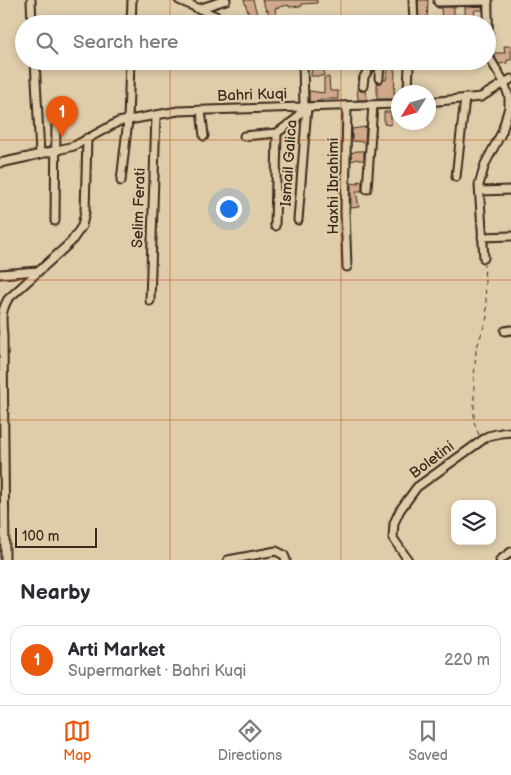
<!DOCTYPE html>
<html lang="en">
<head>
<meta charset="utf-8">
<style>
  body { margin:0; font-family:"Balsamiq Sans",sans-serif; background:#f7f7f7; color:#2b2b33 }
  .controls { position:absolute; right:15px; bottom:15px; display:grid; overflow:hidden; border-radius:10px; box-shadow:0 2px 8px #0003 }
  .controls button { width:45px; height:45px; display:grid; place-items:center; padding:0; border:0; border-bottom:1px solid #e1e1e2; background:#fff; color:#2b2b33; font:25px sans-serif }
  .compass { position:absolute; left:391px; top:85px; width:45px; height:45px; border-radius:50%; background:#fff; box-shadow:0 2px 8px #0003; rotate:233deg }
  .scale { position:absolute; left:15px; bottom:12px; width:82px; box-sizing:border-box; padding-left:5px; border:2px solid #3b2a1e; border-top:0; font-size:14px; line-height:18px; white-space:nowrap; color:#3b2a1e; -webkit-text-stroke:4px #dfcdaa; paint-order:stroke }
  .you { position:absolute; left:228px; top:208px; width:18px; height:18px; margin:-12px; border:4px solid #fff; border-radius:50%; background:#1a73e8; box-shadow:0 0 0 8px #1a73e833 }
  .badge { display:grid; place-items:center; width:32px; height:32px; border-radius:50%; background:#ea580c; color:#fff; font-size:16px; font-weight:700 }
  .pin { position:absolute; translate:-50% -41px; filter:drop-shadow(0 1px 2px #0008) }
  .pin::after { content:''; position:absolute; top:26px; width:18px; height:15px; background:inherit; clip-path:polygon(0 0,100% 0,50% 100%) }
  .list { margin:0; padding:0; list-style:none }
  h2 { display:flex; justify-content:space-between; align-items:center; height:65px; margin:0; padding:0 20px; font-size:21px }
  h2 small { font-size:16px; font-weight:400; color:#7c7c81 }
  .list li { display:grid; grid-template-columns:32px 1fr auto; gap:15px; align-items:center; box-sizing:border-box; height:70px; margin:0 10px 10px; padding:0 10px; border:1px solid #e1e1e2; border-radius:15px }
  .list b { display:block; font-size:19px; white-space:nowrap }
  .list p { margin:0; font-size:16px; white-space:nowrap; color:#7c7c81 }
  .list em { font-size:16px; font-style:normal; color:#7c7c81 }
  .icon { flex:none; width:28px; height:28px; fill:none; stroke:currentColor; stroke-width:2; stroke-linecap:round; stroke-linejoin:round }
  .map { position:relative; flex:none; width:511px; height:560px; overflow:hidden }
  .search { position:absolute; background:#fff; box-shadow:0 2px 8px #0003; left:15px; right:15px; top:15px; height:55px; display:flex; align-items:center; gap:12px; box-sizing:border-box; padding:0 18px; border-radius:28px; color:#7c7c81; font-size:19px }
  .sheet { height:145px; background:#fff }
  nav { display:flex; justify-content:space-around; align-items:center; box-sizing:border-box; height:70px; border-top:1px solid #e1e1e2; background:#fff; font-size:14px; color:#7c7c81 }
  nav a { display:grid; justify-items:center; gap:2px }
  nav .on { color:#ea580c }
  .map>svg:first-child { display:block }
  .building { fill:#d1a98a; stroke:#3b2a1e }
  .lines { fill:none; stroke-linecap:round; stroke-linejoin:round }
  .minor-casing { stroke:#3b2a1e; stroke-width:11 }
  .path { stroke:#3b2a1e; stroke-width:1; stroke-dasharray:5 4; stroke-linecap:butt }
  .minor { stroke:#dfcdaa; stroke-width:7 }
  .grid { fill:none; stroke:#bd4d10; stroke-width:1; stroke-opacity:0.55 }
  .labels { text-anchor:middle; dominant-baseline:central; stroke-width:4; stroke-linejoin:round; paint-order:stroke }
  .street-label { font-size:15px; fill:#3b2a1e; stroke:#dfcdaa }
</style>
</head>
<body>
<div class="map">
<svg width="511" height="560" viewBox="0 0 511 560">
  <rect width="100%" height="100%" fill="#dfcdaa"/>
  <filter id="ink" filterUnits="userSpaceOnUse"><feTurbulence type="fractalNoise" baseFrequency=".02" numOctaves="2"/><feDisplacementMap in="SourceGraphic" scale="10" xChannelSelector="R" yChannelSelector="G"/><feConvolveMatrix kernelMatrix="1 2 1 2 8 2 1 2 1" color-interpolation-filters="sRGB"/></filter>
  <g filter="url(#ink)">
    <g class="building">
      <path d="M244 0H253L257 14 249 15Z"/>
      <path d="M262 0H317V3L302 4V6L289 7V5L275 8 277 19 268 20V10H266Z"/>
      <path d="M418 0H428L427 24H419Z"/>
      <path d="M482 6 483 10H475L472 24H454V21L442 20 441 8H437V7H454V15H465V7Z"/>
      <path d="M504 46H511V60H507V63L499 64 495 57V53H505Z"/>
      <path d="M386 62 395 63 394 71H395L394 94H398V99H377V83H381L384 80H386L388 69H386Z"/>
      <path d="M312 64 324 65V76H311Z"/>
      <path d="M329 77 330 91H338V99H321V101L309 102V91L324 93V78Z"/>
      <path d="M359 77 358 88 360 91H365L367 100H358L357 86Z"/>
      <path d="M384 112H391V125L384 124Z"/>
      <path d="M366 127 365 142 352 141V129Z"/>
      <path d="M357 151H364V160H358V159L351 161V153Z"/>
      <path d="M358 181 362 182V191H356L359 207 351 208V183L358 184Z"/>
    </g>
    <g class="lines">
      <g class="minor-casing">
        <g id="minor">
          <path d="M31 0 32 24"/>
          <path d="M179 0 234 24"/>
          <path d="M413 0 414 24"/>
          <path d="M438 2 488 1"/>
          <path d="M198 9 226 0"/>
          <path d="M131 24 132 0"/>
          <path d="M487 39C490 27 487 13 488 0"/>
          <path d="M35 61 40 154"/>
          <path d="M379 78 380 61"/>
          <path d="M363 86 364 77 371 65V61"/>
          <path d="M408 92 409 66"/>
          <path d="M428 102 481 97 511 79"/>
          <path d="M201 110 204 136"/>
          <path d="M244 136 277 133 296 119 304 107 303 61"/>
          <path d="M0 163 28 157 74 146 118 122 178 111 398 104"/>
          <path d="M456 177 465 98"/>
          <path d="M121 181 128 120 130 61"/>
          <path d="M367 189 373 105"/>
          <path d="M480 191 511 190"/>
          <path d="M298 220 307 107"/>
          <path d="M55 221 56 120"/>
          <path d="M275 226 277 133"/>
          <path d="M482 237 511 236"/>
          <path d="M484 258 479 185 485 164 502 132 509 107V97L504 82 487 54"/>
          <path d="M347 267 345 211 347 106"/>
          <path d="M0 274 38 271"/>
          <path d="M150 301 156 115"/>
          <path d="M505 331 511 330"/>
          <path d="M5 560 3 336C2 321 0 313 8 299L71 242 82 226 85 212 87 138"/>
          <path d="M228 560 276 551 284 555 286 560"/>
          <path d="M408 560 393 538 394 523 400 510 417 487 488 436 501 433 511 432"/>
          <path d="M500 560 511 552"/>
        </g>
      </g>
      <path class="path" d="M479 435 474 422V379L476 350 487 317 484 265"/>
      <use href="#minor" class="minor"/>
    </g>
  </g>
  <path class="grid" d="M170 0V24M341 0V24M170 61V560M341 61V560M0 140H511M0 280H511M0 420H511"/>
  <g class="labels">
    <g class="street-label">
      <text transform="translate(252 95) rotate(-2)">Bahri Kuqi</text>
      <text transform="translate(289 163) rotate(-86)">Ismail Galica</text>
      <text transform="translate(333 186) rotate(-90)">Haxhi Ibrahimi</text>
      <text transform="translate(139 208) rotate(-88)">Selim Ferati</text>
      <text transform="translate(432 460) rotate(-37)">Boletini</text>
    </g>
  </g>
</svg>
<div class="controls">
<button><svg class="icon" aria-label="layers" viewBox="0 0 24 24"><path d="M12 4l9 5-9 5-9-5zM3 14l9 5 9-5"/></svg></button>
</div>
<svg class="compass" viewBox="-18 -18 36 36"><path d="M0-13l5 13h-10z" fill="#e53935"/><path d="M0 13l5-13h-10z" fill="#7c7c81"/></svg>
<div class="scale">100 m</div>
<div class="you"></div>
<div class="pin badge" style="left:62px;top:137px">1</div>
<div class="search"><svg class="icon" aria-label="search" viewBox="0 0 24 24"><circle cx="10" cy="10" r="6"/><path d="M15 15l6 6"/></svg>Search here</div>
</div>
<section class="sheet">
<h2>Nearby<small></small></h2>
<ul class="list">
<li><span class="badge">1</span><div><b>Arti Market</b><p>Supermarket · Bahri Kuqi</p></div><em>220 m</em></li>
</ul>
</section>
<nav>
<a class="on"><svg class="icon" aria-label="map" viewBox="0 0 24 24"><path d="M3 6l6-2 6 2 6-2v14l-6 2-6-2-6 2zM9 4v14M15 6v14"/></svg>Map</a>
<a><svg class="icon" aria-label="directions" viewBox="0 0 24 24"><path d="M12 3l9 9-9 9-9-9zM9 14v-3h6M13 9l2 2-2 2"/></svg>Directions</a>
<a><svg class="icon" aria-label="saved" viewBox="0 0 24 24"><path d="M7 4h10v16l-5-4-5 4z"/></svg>Saved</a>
</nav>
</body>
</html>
